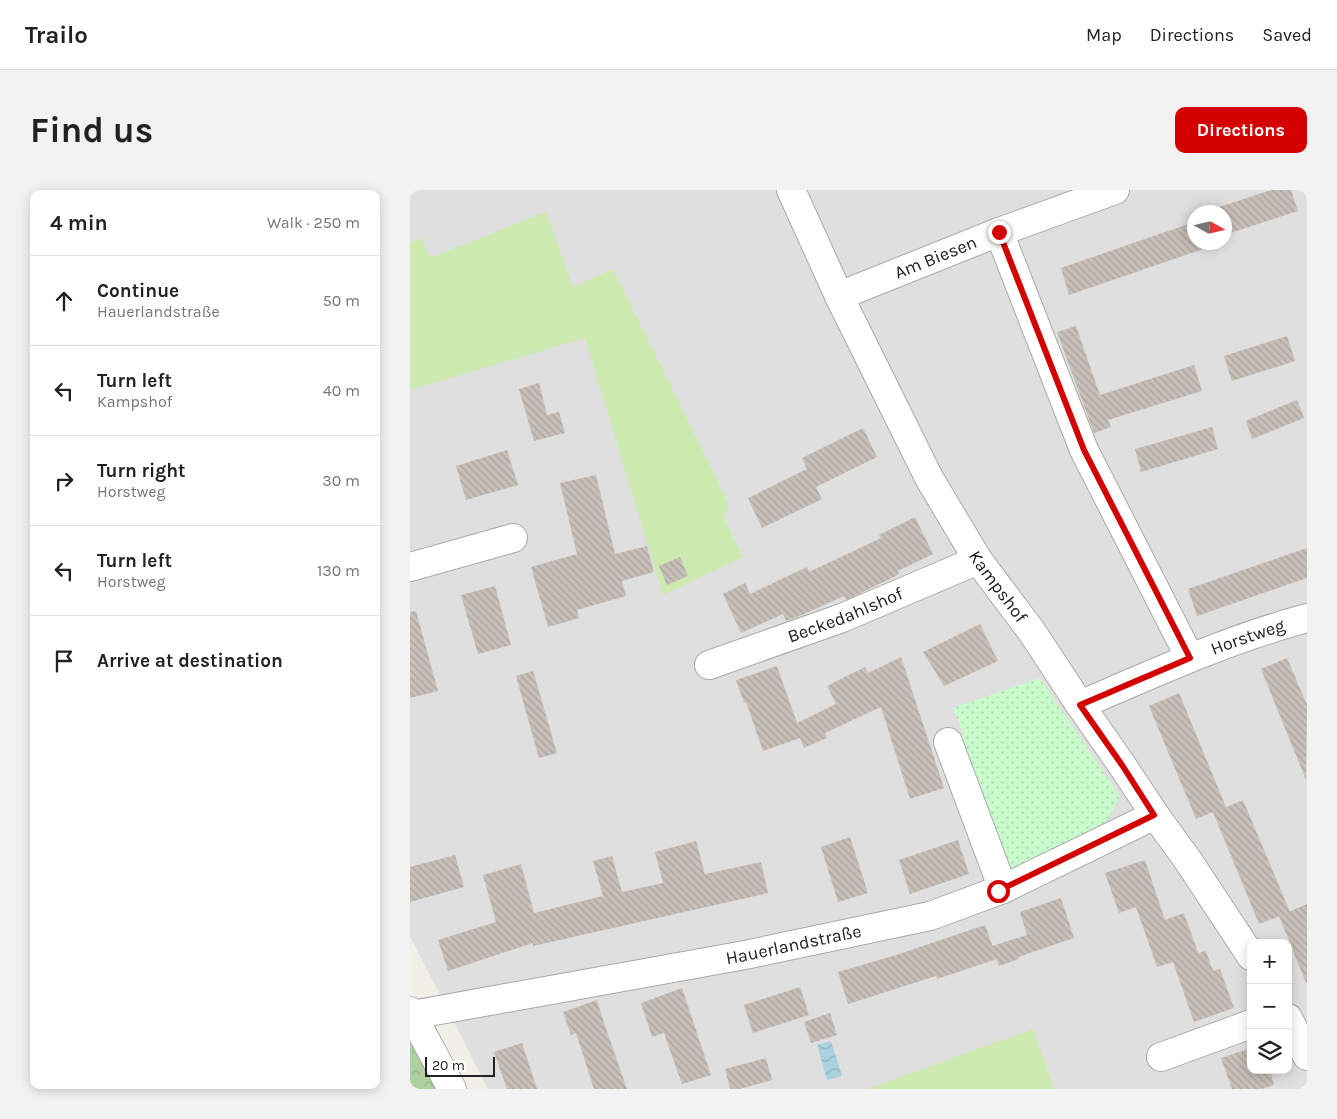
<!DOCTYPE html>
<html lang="en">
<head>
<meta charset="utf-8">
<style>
  body { margin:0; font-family:Karla,sans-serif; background:#f2f2f2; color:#222 }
  .controls { position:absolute; right:15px; bottom:15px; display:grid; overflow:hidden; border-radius:10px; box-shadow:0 2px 12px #0003 }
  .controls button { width:45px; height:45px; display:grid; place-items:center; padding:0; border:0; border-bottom:1px solid #e0e0e0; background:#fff; color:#222; font:25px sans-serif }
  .compass { position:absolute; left:777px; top:15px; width:45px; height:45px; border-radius:50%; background:#fff; box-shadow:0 2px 12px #0003; rotate:98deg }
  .scale { position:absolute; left:15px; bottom:12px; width:70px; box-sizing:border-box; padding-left:5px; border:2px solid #222; border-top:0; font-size:14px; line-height:18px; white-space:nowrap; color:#222; -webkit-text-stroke:4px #fff; paint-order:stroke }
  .stop { position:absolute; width:15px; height:15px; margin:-11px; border:4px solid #d40000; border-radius:50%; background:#fff }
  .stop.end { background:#d40000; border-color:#fff; box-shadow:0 1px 5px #0008 }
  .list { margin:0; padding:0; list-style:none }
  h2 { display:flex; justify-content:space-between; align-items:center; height:65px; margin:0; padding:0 20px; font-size:21px }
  h2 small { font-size:16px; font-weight:400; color:#767676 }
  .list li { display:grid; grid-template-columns:32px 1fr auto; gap:15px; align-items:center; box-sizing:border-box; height:90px; padding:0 20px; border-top:1px solid #e0e0e0 }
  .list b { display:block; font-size:19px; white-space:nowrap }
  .list p { margin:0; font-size:16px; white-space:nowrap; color:#767676 }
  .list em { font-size:16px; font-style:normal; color:#767676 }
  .icon { flex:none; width:28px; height:28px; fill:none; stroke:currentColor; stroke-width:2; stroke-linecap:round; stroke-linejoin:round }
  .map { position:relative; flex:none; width:897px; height:899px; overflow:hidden; border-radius:10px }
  header { display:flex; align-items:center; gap:30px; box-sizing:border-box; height:70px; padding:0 25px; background:#fff; border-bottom:1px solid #e0e0e0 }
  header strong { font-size:24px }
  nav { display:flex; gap:28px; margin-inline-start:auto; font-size:18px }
  .intro { display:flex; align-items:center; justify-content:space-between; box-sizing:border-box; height:120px; padding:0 30px }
  h1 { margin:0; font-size:35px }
  .button { padding:12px 22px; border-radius:10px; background:#d40000; color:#fff; font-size:18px; font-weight:700 }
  main { display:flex; gap:30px; padding:0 30px }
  aside { flex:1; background:#fff; border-radius:10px; box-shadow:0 2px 12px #0003 }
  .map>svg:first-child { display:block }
  .residential { fill:#e0dfdf; fill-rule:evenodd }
  .grass { fill:#cdebb0 }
  .forest { fill:url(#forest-crowns) }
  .park { fill:url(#park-dots) }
  .water { fill:url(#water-waves) }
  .building { fill:url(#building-back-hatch) }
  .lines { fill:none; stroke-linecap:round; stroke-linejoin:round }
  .minor-casing { stroke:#a9a9a9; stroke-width:30 }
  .minor { stroke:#fff; stroke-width:28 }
  .route { stroke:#d40000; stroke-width:6 }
  .labels { text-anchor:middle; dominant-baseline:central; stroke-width:4; stroke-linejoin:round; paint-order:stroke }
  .street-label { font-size:18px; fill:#222; stroke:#fff }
</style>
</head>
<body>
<header>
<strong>Trailo</strong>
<nav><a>Map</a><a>Directions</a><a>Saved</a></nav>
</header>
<div class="intro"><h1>Find us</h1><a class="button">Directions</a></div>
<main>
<aside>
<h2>4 min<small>Walk · 250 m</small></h2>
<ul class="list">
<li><svg class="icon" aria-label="ahead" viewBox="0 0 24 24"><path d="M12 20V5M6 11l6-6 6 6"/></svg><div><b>Continue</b><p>Hauerlandstraße</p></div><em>50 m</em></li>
<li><svg class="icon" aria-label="left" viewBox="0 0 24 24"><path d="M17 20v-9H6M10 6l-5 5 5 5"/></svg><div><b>Turn left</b><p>Kampshof</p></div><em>40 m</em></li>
<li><svg class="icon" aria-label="right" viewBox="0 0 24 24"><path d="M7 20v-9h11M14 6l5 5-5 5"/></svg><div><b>Turn right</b><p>Horstweg</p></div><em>30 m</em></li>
<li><svg class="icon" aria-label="left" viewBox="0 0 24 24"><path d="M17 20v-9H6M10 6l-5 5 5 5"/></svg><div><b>Turn left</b><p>Horstweg</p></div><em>130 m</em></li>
<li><svg class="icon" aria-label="arrive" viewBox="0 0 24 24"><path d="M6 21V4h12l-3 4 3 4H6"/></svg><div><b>Arrive at destination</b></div></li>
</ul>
</aside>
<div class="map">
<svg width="897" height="899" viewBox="0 0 897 899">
  <defs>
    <pattern id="forest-crowns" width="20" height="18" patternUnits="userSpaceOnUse" patternTransform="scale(1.25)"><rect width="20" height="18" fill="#add19e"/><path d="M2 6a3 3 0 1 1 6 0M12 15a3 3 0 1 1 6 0" fill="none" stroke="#95b388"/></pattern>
    <pattern id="park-dots" width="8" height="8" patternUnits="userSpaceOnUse" patternTransform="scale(1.25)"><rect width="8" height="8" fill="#c8facc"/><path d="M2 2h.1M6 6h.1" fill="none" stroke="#acd6af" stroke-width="1.8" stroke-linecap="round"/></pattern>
    <pattern id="water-waves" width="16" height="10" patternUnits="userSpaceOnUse" patternTransform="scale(1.25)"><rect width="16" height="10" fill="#aad3df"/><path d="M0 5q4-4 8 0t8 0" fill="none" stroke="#92b5bf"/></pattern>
    <pattern id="building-back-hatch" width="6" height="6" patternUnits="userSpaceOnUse" patternTransform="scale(1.25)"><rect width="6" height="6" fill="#c7bfb8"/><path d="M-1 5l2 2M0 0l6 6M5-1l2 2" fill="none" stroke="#aba49e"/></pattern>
  </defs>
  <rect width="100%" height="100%" fill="#f2efe9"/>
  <path class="residential" d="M0 0H897V899H78L0 746ZM784 22H814V52H784ZM841 753H878V880H841Z"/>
  <g class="grass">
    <path d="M136 22 163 97 203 79 319 314 314 328 333 367 253 405 175 148 0 200V52L12 48 20 68Z"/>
    <path d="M623 839 644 899H457Z"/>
  </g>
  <path class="forest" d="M0 831 38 899H0Z"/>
  <path class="park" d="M630 488 710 606 693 639 637 664 593 681 544 550 554 545 543 518Z"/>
  <path class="water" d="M421 851 432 886 417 890 407 855Z"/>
  <g class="building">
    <path d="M861 0H881L888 21 814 45V22H794Z"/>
    <path d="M784 32V52H804L805 55 659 105 651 78Z"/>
    <path d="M666 136 690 205 784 175 792 201 698 230 701 237 684 243 647 142Z"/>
    <path d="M877 146 885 171 822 191 814 166Z"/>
    <path d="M129 193 137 225 149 222 155 243 124 251 109 199Z"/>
    <path d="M887 210 894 228 842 249 836 231Z"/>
    <path d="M802 237 808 259 731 282 725 259Z"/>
    <path d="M453 238 467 267 406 297 412 309 352 338 338 308 397 279 392 268Z"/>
    <path d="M97 260 108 295 56 310 46 276Z"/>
    <path d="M186 285 205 364 237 356 244 382 212 391 216 406 167 420 169 428 138 437 121 377 167 364 150 293Z"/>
    <path d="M505 327 523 364 488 381 489 384 482 388 436 410 434 406 392 425 376 431 373 424 331 443 313 404 335 393 340 404 397 377 399 382 471 348 469 345Z"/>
    <path d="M897 358V388L787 426 778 399Z"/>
    <path d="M270 367 278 386 257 395 249 376Z"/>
    <path d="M85 396 101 455 68 464 51 405Z"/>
    <path d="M6 421 28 501 0 508V422Z"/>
    <path d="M570 434 588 471 534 496 513 462Z"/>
    <path d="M491 467 534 598 500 609 471 517 415 543 417 548 394 558 390 548 353 561 336 512 334 513 326 490 367 476 387 533 426 514 417 496 455 477 458 483Z"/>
    <path d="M877 468 897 515 896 590 851 479Z"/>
    <path d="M123 481 147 563 129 568 106 486Z"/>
    <path d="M769 503 816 617 833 610 880 722 849 734 803 622 786 629 739 516Z"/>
    <path d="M440 647 458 703 428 712 411 657Z"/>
    <path d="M548 650 559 684 500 704 489 670Z"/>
    <path d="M286 651 295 684 351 672 358 703 123 756V753L38 781 28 750 86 732 73 685 111 674 124 723 193 706 183 671 202 666 212 702 253 693 245 662Z"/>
    <path d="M45 665 54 697 0 712V677Z"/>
    <path d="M735 670 755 730 774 723 788 763 796 761 803 781 810 779 824 818 784 832 763 772 747 777 726 717 709 723 695 683Z"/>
    <path d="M651 708 664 748 608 767 609 769 589 776 582 756 617 745 610 722Z"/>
    <path d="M897 714V792L896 793 869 726Z"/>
    <path d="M575 735 587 769 527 789 526 786 438 814 428 782 483 766Z"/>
    <path d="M390 797 399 825 343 843 334 815Z"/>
    <path d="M272 798 301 885 272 894 254 843 242 847 231 813Z"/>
    <path d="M187 810 194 833 217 899H184L166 843 161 845 153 822Z"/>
    <path d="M420 823 427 845 401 853 394 832Z"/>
    <path d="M112 853 121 880 127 899H97L84 862Z"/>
    <path d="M841 858V880H860L864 895 852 899H822L811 868Z"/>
    <path d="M356 868 362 890 330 899H320L315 879Z"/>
  </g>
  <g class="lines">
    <g class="minor-casing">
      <g id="minor">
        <path id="s1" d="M381 0 429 106 519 288 568 370 622 442 670 515 712 575 745 625 777 669 841 766"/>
        <path d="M589 42 674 260 780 468"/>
        <path id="s2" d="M429 106 589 42 705 0"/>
        <path d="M0 377 103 348"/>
        <path id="s3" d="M299 475 432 428 568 370"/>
        <path id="s4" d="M670 515C744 483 819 449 897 428"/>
        <path d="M538 552 593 699"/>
        <path d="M0 821 42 899"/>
        <path id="s5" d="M2 825 335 765 520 726 593 699 745 625"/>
        <path d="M878 828 897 866"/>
        <path d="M751 867 841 834"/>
      </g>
    </g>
    <use href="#minor" class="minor"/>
  </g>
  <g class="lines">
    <path class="route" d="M588 701 744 625 712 575 670 515 780 468 674 260 589 42"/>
  </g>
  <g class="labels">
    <g class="street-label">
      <text stroke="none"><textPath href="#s2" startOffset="104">Am Biesen</textPath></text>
      <text stroke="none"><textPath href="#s1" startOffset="448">Kampshof</textPath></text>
      <text stroke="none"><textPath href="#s3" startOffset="145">Beckedahlshof</textPath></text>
      <text stroke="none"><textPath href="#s4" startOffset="181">Horstweg</textPath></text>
      <text stroke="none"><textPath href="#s5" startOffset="388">Hauerlandstraße</textPath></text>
    </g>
  </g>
</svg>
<div class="controls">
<button>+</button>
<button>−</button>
<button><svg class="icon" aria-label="layers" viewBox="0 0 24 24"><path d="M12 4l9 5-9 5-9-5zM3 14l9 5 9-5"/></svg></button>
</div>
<svg class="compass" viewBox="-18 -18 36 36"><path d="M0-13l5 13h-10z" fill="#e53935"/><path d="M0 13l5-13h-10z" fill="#767676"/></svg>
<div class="scale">20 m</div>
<div class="stop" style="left:588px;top:701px"></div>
<div class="stop end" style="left:589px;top:42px"></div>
</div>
</main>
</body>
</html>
